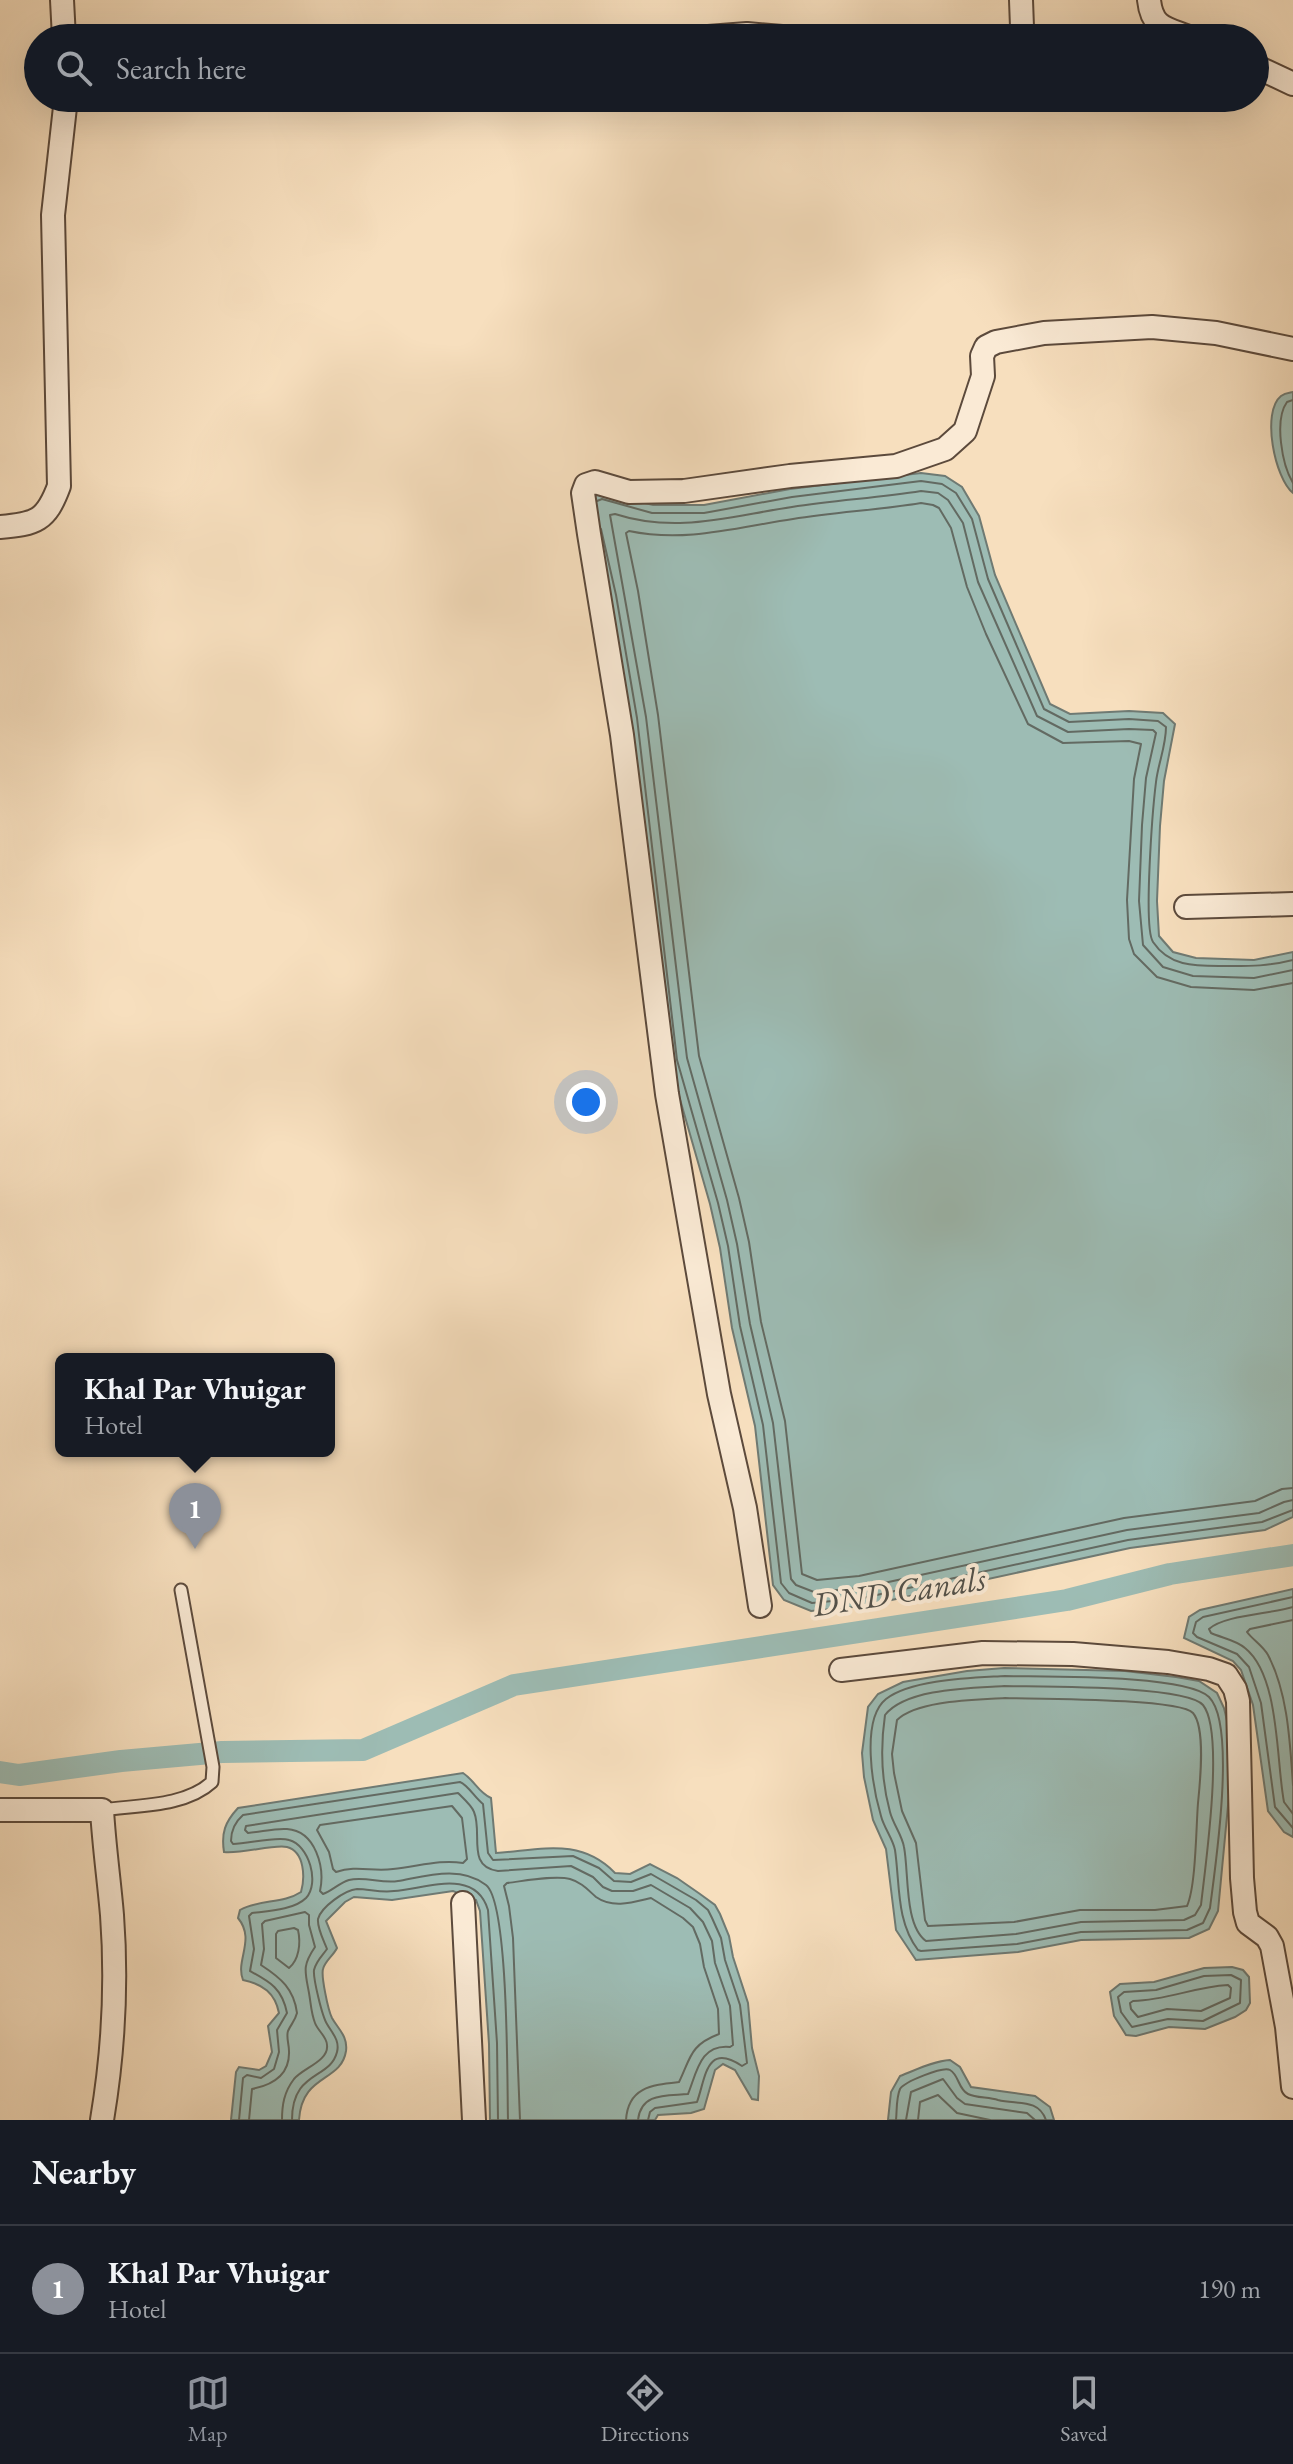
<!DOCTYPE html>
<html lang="en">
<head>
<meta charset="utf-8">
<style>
  body { margin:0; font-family:"EB Garamond",serif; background:#20242c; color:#f1f3f6 }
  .you { position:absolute; left:586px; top:1102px; width:28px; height:28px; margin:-20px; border:6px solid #fff; border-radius:50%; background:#1a73e8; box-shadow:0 0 0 12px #1a73e833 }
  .badge { display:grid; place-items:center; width:52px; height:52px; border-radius:50%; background:#8c9099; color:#fff; font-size:26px; font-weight:700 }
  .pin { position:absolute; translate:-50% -66px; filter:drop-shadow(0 2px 4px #0008) }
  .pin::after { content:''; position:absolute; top:42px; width:28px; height:24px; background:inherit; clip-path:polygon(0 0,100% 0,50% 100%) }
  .popup { position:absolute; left:55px; top:1353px; width:280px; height:104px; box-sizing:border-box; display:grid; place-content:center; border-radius:12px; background:#171b24; filter:drop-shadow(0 2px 6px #0005); font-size:26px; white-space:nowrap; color:#9ea1a6 }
  .popup b { font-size:30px; color:#f1f3f6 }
  .popup::after { content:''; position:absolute; left:50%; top:100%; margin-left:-16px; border:16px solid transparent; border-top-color:#171b24 }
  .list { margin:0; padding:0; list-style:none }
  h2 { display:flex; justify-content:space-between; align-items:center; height:104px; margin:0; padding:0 32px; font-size:34px }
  h2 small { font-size:26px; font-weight:400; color:#9ea1a6 }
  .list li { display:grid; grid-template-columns:52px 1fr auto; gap:24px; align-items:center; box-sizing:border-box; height:128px; padding:0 32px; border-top:2px solid #363941 }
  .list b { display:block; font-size:30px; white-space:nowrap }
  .list p { margin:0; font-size:26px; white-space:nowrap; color:#9ea1a6 }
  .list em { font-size:26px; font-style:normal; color:#9ea1a6 }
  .icon { flex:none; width:44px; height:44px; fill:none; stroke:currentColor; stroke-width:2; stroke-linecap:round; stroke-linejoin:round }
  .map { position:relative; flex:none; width:1293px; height:2120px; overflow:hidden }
  .search { position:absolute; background:#171b24; box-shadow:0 8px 32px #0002; left:24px; right:24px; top:24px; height:88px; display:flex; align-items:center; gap:20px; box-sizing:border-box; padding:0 28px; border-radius:44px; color:#9ea1a6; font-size:30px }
  .sheet { height:232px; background:#171b24 }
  nav { display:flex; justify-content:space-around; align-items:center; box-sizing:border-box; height:112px; border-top:2px solid #363941; background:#171b24; font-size:22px; color:#9ea1a6 }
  nav a { display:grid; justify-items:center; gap:4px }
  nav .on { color:#8c9099 }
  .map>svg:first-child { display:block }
  .water { fill:#9dbcb4; stroke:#6f7a73; stroke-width:2 }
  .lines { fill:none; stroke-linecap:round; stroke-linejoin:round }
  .shore { stroke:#636a62; stroke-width:2 }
  .canal { stroke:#9dbcb4; stroke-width:22 }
  .lane-casing { stroke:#5c4a3c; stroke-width:15 }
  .street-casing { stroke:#5c4a3c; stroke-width:26 }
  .lane { stroke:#faead5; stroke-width:11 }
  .street { stroke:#faead5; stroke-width:22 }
  .labels { text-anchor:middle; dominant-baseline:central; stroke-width:8; stroke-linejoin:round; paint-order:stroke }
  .water-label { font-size:34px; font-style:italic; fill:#52514a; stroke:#faead5 }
</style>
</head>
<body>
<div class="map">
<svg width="1293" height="2120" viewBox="0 0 1293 2120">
  <rect width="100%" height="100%" fill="#f7dfbe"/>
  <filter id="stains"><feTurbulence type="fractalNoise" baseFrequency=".0025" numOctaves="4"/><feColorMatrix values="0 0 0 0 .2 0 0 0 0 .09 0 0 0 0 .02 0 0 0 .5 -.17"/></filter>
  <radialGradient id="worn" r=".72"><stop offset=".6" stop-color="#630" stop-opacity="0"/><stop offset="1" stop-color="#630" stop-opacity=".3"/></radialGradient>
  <g class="water">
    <path d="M1293 392V493C1275 479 1261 412 1281 396 1285 393 1288 393 1293 392Z"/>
    <path d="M921 473 945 476 962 487 979 516 995 575 1050 704 1070 714 1129 711 1163 713 1175 724 1164 781 1160 826 1157 901 1159 936 1173 952 1196 958 1254 960 1293 952V1517L1265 1530 1130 1548 864 1606 811 1611 784 1600 773 1585 755 1426 732 1328 720 1248 710 1204 669 1061 592 490 653 505H704L790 489Z"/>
    <path d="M1293 1589V1837L1284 1832 1268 1811 1253 1705 1241 1670 1233 1661 1184 1638 1189 1617 1200 1610Z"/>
    <path d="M1004 1668 1125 1671 1176 1677 1199 1681 1217 1693 1224 1708 1229 1729V1795L1218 1911 1209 1929 1189 1938 1081 1940 1018 1952 916 1960 896 1930 886 1849 873 1820 864 1777 862 1753 868 1707 878 1694 903 1682 967 1671Z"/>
    <path d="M463 1773C475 1781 478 1792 491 1798L496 1853C541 1850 580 1837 615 1873L630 1874 650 1864 677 1878 700 1894 715 1905 720 1914 729 1936 733 1957 748 2003 752 2048 759 2076 758 2100 752 2099 735 2070 723 2064 715 2070 704 2109 691 2113 658 2115 655 2120H490L489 2044 480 1911 476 1900 453 1891 392 1900 354 1897 345 1902 326 1921 337 1948C333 1956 325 1961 323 1969 321 1976 328 2010 332 2018 338 2029 348 2036 346 2051 341 2083 302 2073 299 2120H231L236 2072 239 2067 259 2070 266 2066 272 2052 268 2026 279 2013C275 1993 263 1984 243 1980 235 1960 256 1940 238 1918L240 1910C259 1899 283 1904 301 1892 305 1878 305 1852 287 1847 274 1844 242 1854 224 1852 221 1833 225 1822 238 1808Z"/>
    <path d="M1232 1967 1243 1970 1249 1977 1250 2003 1246 2010 1235 2017 1205 2029 1169 2027 1136 2036 1126 2035 1114 2016 1110 1992 1120 1984 1154 1982 1204 1968Z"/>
    <path d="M950 2060 960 2067 971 2087 1035 2096 1050 2107 1054 2120H888L891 2092 900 2076C916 2070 933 2061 950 2060Z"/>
  </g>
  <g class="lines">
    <g class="shore">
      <path d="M1293 400 1287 402C1274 420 1282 465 1293 483"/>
      <path d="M597 501 602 499 652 513H704L792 497 921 481 942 484 956 493 972 519 988 579 1044 709 1069 722 1129 719 1158 721 1166 727C1166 746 1158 764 1156 782 1153 806 1143 927 1153 942 1169 966 1194 966 1219 966 1247 966 1265 967 1293 960"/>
      <path d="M601 529 616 595 637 718 677 1060 718 1203 728 1246 740 1326 763 1425 781 1583 789 1593 812 1603 863 1598 1128 1540 1262 1522 1293 1510"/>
      <path d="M1293 970 1254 978 1193 976 1163 967 1143 945 1139 901 1142 825 1146 778 1156 733 1153 730 1129 729 1068 732 1037 716 978 582 963 523 948 500 938 493 921 491C878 498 835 500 792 507 730 516 677 534 615 514L610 515 646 717 687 1058 727 1200 737 1244 750 1324 773 1423 791 1579 796 1585 814 1592 861 1588 1127 1530 1259 1513 1284 1502 1293 1500"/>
      <path d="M1293 983 1254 990 1191 987 1157 977 1134 954 1129 939 1127 900 1134 779 1141 744 1129 741 1063 743 1028 724 986 634 967 587 951 528 939 508 933 505 921 503C879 510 836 512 793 519 738 527 686 543 629 531L626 533 638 591 658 715 699 1056 739 1198 749 1242 761 1322 785 1421 802 1574 817 1580 859 1576 1124 1518 1255 1501 1282 1489 1293 1488"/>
      <path d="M1293 1597 1203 1617 1196 1622 1193 1633 1197 1637 1237 1654 1249 1667 1261 1703 1275 1807 1293 1828"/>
      <path d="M1293 1607C1271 1614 1224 1615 1209 1629L1211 1633C1222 1638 1236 1640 1245 1648 1280 1676 1276 1761 1284 1802L1293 1814"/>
      <path d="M1293 1620 1250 1629 1247 1632C1253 1640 1263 1646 1268 1655 1288 1693 1290 1743 1293 1785"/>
      <path d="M1005 1676C1042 1677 1186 1674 1209 1697 1237 1725 1215 1868 1210 1908L1203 1923 1187 1930 1081 1932 1017 1944 921 1951 918 1950C896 1921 900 1884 895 1850 893 1839 884 1828 881 1816 873 1789 860 1720 886 1699 912 1679 972 1678 1005 1676Z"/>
      <path d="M1004 1686C1037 1687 1185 1685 1203 1705 1225 1732 1205 1868 1201 1905L1195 1915 1184 1920 1081 1922 1016 1934 926 1941C904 1925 909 1872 904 1847 902 1835 893 1824 890 1812 881 1779 880 1749 885 1715 906 1688 973 1688 1004 1686Z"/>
      <path d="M1005 1698C1032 1699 1179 1698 1193 1713 1206 1728 1200 1783 1198 1803 1196 1828 1196 1886 1187 1906L1155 1910H1080L1014 1922 928 1926 925 1920 916 1843 902 1811 894 1773 892 1754 897 1720C918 1700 977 1700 1005 1698Z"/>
      <path d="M452 1806 462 1818 467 1859 463 1863C439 1859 417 1867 393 1869 372 1872 357 1865 336 1872L333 1869 329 1852 317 1830 320 1825Z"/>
      <path d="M294 1928 298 1930C301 1943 299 1960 289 1968L276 1958V1934L278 1931Z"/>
      <path d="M1231 1975 1241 1980 1240 2003 1203 2021 1168 2019 1132 2027 1121 2012 1118 1997 1124 1992 1156 1990 1204 1976Z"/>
      <path d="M1228 1985 1231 1988 1230 1998 1201 2011 1167 2009 1138 2017 1131 2009 1130 2003 1133 2001C1169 2000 1193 1987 1228 1985Z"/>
      <path d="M239 2120 243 2078 247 2075 261 2078 274 2069 279 2052 277 2030 287 2013C282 1988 270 1982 250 1971L254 1949 249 1916 252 1913C268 1911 294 1910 306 1898 320 1883 309 1845 289 1840 276 1836 248 1844 233 1844L231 1841C231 1830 235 1822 243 1815L460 1782C468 1785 475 1798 483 1804L488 1853 493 1860 573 1856 599 1868 614 1881 631 1882 651 1874 696 1900 708 1910 712 1918 721 1938 725 1960 740 2005 747 2063 742 2066C706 2042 706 2077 697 2102L655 2108 650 2112 648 2120"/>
      <path d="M249 2120 252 2089C272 2085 290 2075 289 2051 289 2044 286 2037 288 2031 291 2024 295 2021 297 2013 294 1989 281 1978 261 1965L264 1949 262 1924 265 1921 305 1912 309 1915V1925L315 1947C302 1966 305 1971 309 1993 311 2004 311 2013 315 2023 318 2031 327 2037 327 2045 329 2061 303 2068 294 2079 284 2092 282 2105 282 2120"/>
      <path d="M292 2120C292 2070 330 2080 337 2052 340 2040 332 2033 327 2024 322 2016 313 1978 314 1970 316 1961 322 1956 327 1949 324 1941 317 1928 318 1919 321 1907 345 1890 357 1889 369 1889 381 1893 394 1891 425 1889 475 1867 488 1910L497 2043 498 2120"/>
      <path d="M508 2120C507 2084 509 1903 486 1885 461 1865 426 1876 398 1881 382 1884 365 1876 349 1880 339 1883 332 1891 323 1894L320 1891C325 1868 316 1831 287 1829 275 1828 261 1832 248 1833L245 1830 246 1826 458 1793C462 1797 472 1806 474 1812 483 1833 466 1867 498 1871L571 1866 593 1877 603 1887 612 1891H633L651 1885 690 1908 703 1922 712 1941 715 1963 730 2006 733 2045 730 2047C700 2044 697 2072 688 2094 667 2096 641 2092 638 2120"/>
      <path d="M520 2120 513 1938 509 1906 504 1886 507 1883C524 1881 555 1875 570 1879 581 1882 588 1890 596 1897 613 1909 634 1902 651 1898L683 1918 693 1927 700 1944 704 1967 718 2009 719 2034C690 2045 691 2057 679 2082 652 2085 628 2087 626 2120"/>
      <path d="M896 2120C897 2111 896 2098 900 2089 904 2082 943 2066 950 2070 959 2075 958 2089 968 2094 976 2098 989 2097 998 2100 1017 2105 1038 2098 1046 2120"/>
      <path d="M906 2120 911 2092 943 2079 957 2098 965 2104 1027 2113 1035 2120"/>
      <path d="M918 2120 920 2102 938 2095 957 2113 990 2120"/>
    </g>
    <path class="canal" d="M0 1772 19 1775 121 1761 222 1752 363 1750 514 1685 1067 1600 1170 1574 1293 1555"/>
    <g class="lane-casing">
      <path id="lane" d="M102 1810C137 1805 185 1807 212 1782L213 1767 181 1590"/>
    </g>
    <g class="street-casing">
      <g id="street">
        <path d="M62 0 64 38"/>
        <path d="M1149 0C1152 29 1167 28 1191 38"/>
        <path d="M695 38 747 34 794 38"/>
        <path d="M1016 38 1022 27 1021 0"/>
        <path d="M1255 66 1293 84"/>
        <path d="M0 527C36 524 46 521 59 486L53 215 66 98"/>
        <path d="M1186 907 1293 904"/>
        <path d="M760 1606 745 1508 719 1394 667 1094 622 735 589 534 583 493 586 485 595 482 629 492 684 491 790 476 896 466 945 449 965 431 983 376 982 356 986 347 996 342 1044 333 1152 327 1216 333 1293 349"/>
        <path d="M841 1670 983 1653 1073 1654 1168 1662 1209 1669 1226 1675 1235 1689 1238 1701 1242 1878 1245 1912 1248 1923 1267 1937 1272 1946 1287 2027 1293 2087"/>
        <path d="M0 1810H102C104 1845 109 1880 112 1915 117 1982 113 2054 102 2120"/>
        <path d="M463 1903 474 2120"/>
      </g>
    </g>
    <use href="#lane" class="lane"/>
    <use href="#street" class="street"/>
  </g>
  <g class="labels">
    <g class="water-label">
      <text transform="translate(899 1591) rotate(-9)">DND Canals</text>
    </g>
  </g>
  <rect width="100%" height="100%" filter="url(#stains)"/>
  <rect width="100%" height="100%" fill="url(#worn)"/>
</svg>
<div class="you"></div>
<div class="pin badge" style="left:195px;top:1549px">1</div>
<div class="popup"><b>Khal Par Vhuigar</b>Hotel</div>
<div class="search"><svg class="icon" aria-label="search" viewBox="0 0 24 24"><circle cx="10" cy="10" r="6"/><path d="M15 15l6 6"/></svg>Search here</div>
</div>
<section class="sheet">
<h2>Nearby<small></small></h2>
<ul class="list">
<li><span class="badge">1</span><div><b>Khal Par Vhuigar</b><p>Hotel</p></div><em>190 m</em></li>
</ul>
</section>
<nav>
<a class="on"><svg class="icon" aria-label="map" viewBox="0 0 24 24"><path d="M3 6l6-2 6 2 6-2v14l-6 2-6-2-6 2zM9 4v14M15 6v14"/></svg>Map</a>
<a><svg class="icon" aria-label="directions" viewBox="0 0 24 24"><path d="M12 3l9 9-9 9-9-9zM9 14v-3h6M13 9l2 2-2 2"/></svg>Directions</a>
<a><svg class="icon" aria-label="saved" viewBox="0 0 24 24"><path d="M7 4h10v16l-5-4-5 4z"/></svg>Saved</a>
</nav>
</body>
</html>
